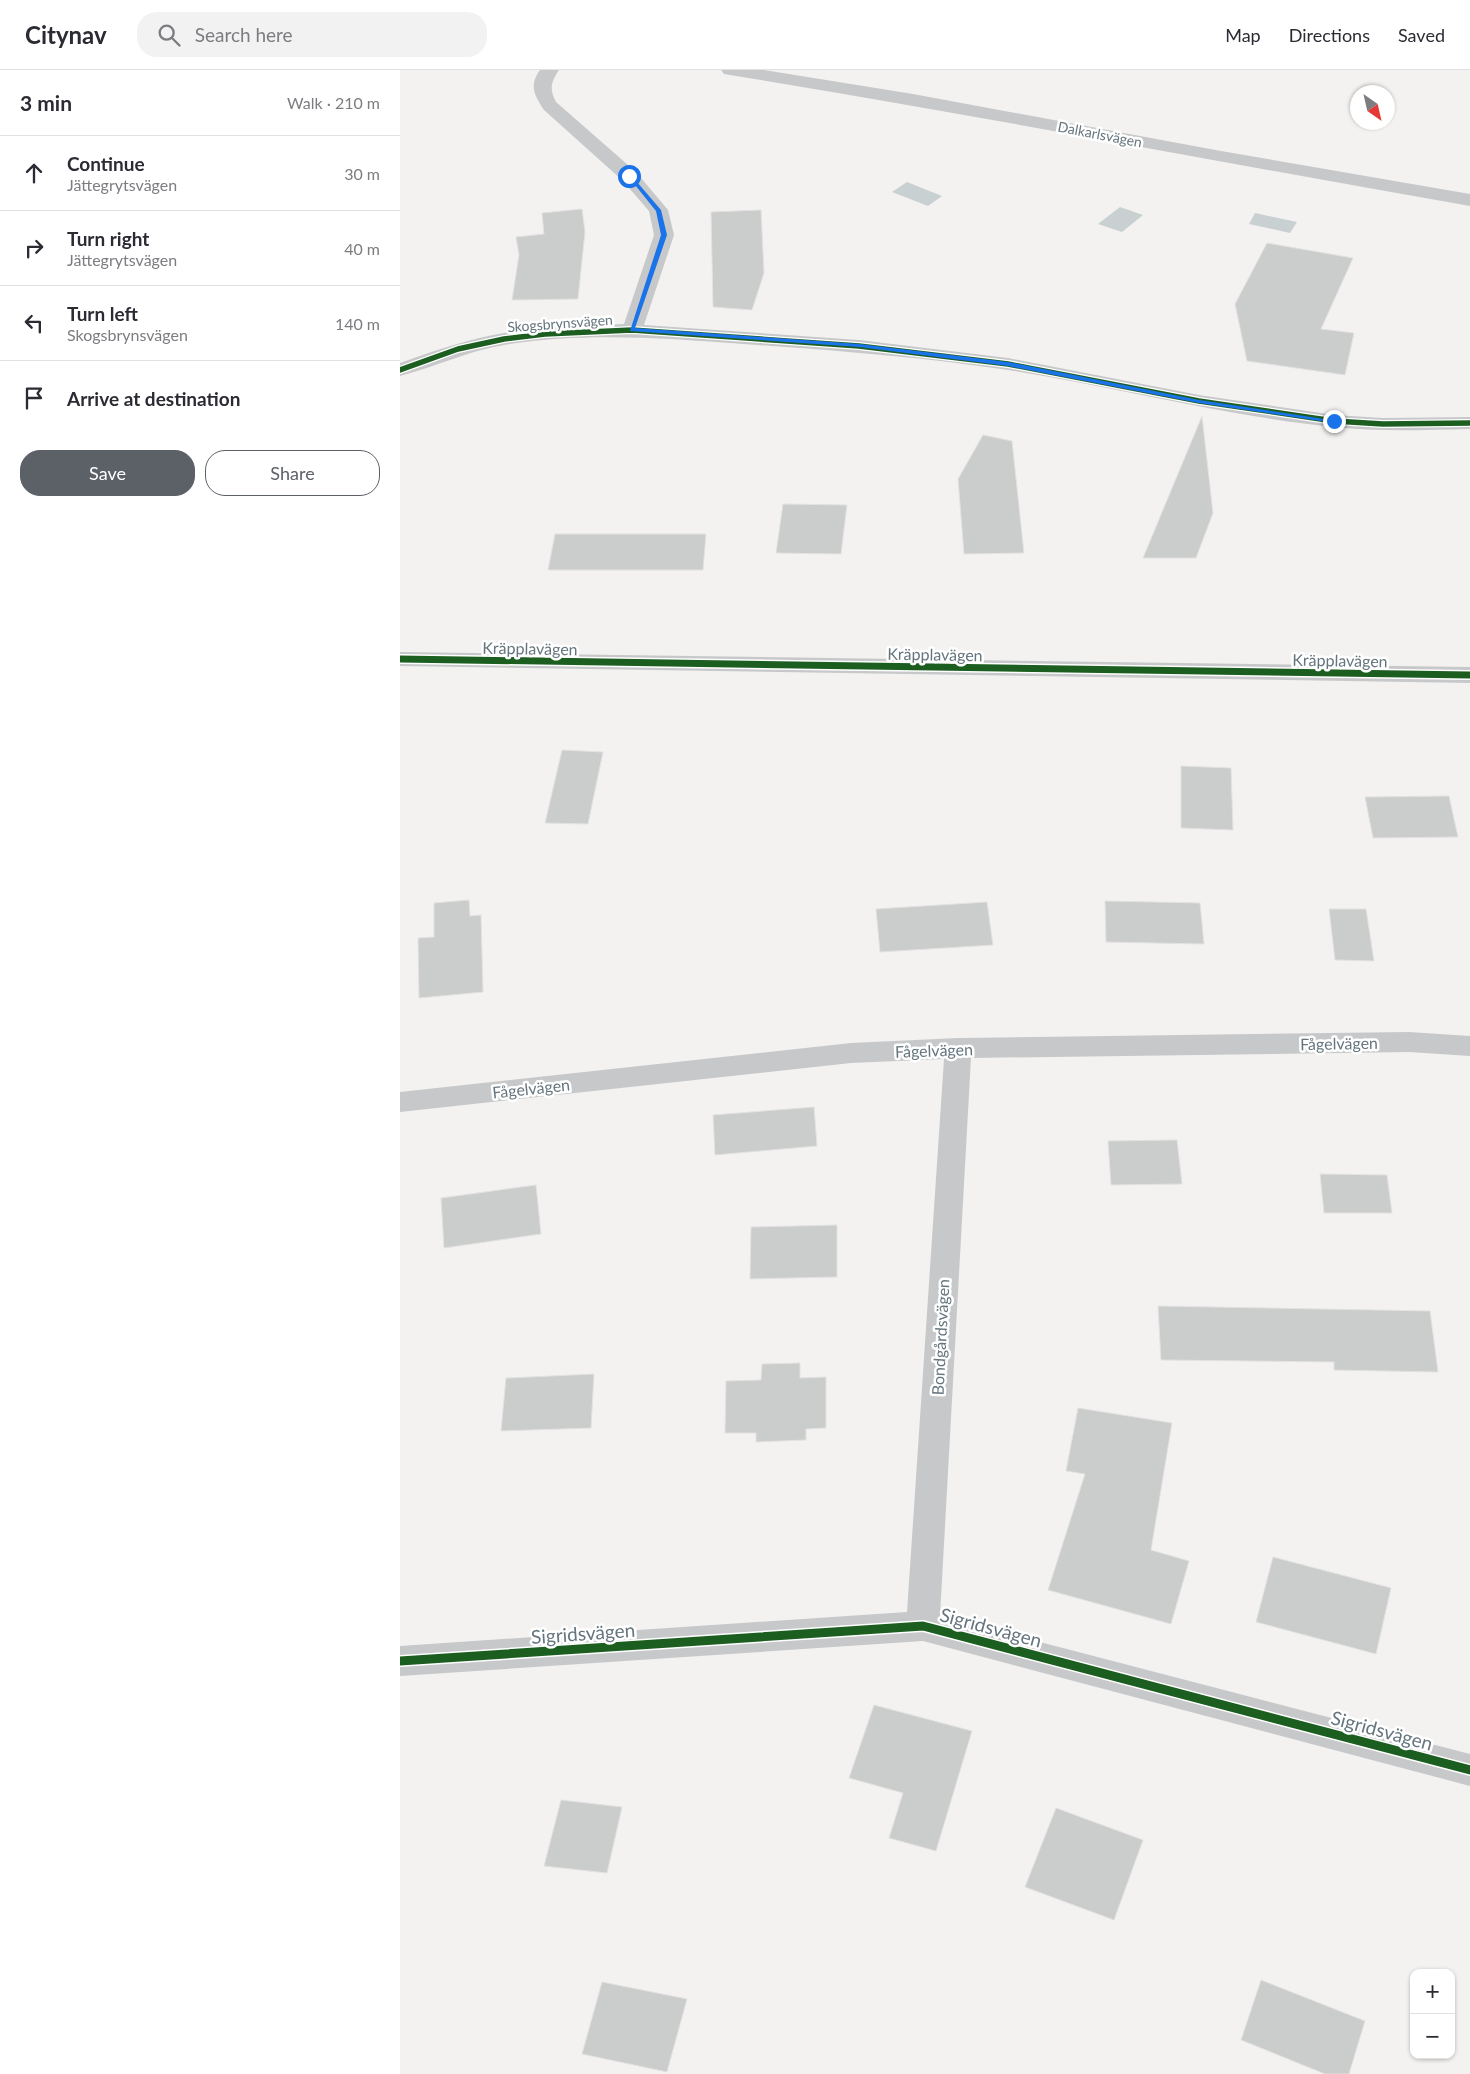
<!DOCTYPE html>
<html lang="en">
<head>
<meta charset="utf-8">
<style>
  body { margin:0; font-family:Lato,sans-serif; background:#f2f2f3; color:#2b2b33 }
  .controls { position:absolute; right:15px; bottom:15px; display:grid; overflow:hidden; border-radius:10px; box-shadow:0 1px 4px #0004 }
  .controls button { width:45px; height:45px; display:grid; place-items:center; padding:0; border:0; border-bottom:1px solid #e1e1e2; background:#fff; color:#2b2b33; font:25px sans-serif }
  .compass { position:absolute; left:950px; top:15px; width:45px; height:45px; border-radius:50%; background:#fff; box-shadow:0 1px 4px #0004; rotate:146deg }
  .stop { position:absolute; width:15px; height:15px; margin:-11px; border:4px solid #1a73e8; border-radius:50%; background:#fff }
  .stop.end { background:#1a73e8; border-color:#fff; box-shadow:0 1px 5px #0008 }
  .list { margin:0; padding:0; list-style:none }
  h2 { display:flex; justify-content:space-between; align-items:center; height:65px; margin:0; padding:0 20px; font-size:21px }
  h2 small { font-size:16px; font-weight:400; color:#7c7c81 }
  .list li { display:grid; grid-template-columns:32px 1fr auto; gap:15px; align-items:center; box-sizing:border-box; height:75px; padding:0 20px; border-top:1px solid #e1e1e2 }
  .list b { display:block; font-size:19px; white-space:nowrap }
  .list p { margin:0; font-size:16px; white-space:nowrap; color:#7c7c81 }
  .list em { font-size:16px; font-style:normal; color:#7c7c81 }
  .actions { display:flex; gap:10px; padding:15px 20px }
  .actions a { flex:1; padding:11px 0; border:1px solid #5c6067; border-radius:20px; text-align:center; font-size:18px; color:#5c6067 }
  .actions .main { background:#5c6067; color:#fff }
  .icon { flex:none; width:28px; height:28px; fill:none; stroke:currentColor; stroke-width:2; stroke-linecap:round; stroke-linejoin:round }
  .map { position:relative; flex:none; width:1070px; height:2004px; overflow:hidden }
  header { display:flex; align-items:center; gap:30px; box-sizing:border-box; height:70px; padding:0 25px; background:#fff; border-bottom:1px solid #e1e1e2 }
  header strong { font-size:24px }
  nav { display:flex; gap:28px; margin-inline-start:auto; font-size:18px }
  .search { width:350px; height:45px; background:#f2f2f3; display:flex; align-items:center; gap:12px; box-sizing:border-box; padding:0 18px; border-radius:20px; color:#7c7c81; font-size:19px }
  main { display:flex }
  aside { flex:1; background:#fff }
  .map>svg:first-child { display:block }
  .water { fill:#c8d0d2 }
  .building { fill:#cbcccc; stroke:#e2e2e1 }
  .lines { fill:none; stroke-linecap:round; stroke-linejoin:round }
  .minor { fill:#c7c8c9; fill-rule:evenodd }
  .cycleway-far2-casing { stroke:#fff; stroke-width:8 }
  .cycleway-far1-casing { stroke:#fff; stroke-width:10 }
  .cycleway-casing { stroke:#fff; stroke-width:12 }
  .cycleway-far2 { stroke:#1b5e20; stroke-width:5.5 }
  .cycleway-far1 { stroke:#1b5e20; stroke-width:7 }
  .cycleway { stroke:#1b5e20; stroke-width:9 }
  .route { fill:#1a73e8 }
  .labels { text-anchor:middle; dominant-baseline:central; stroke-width:5; stroke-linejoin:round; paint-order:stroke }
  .far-street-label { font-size:14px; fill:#65757e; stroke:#fff }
  .street-label { font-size:16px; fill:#65757e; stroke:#fff }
  .near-street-label { font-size:19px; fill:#65757e; stroke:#fff }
</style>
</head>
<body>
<header>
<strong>Citynav</strong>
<div class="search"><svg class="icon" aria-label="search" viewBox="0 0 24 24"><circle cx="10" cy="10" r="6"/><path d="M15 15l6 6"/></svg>Search here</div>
<nav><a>Map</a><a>Directions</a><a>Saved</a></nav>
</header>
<main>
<aside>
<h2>3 min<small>Walk · 210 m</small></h2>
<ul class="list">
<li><svg class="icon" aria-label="ahead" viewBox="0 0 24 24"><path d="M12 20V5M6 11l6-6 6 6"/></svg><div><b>Continue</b><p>Jättegrytsvägen</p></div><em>30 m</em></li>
<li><svg class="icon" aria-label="right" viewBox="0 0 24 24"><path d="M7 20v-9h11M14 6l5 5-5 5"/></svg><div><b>Turn right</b><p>Jättegrytsvägen</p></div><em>40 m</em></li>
<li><svg class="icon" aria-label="left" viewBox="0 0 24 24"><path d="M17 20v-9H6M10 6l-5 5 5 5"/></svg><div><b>Turn left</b><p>Skogsbrynsvägen</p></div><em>140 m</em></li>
<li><svg class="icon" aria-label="arrive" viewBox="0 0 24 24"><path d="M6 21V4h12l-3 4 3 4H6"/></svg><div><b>Arrive at destination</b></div></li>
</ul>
<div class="actions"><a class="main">Save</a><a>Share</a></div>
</aside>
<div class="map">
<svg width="1070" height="2004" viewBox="0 0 1070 2004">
  <rect width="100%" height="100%" fill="#f3f2f1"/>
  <g class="water">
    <path d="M507 112 542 126 528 136 492 122Z"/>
    <path d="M720 137 743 145 722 162 698 154Z"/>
    <path d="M855 143 897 152 890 163 849 154Z"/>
  </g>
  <g class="building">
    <path d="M182 139 185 162 178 229 112 230 119 185 116 167 144 164 142 143Z"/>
    <path d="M361 140 364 203 352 240 313 237 311 142Z"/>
    <path d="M867 173 953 188 921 259 954 263 945 305 847 291 835 234Z"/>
    <path d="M802 346 813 443 796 488H743Z"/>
    <path d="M583 365 612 371 624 483 564 484 558 409Z"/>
    <path d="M383 434 447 435 441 484 376 483Z"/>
    <path d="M155 464H306L303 500H148Z"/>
    <path d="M162 680 203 682 188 754 145 753Z"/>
    <path d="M781 696 831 698 833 760 781 758Z"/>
    <path d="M1049 726 1058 767 973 768 965 727Z"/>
    <path d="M69 830 70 846 81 845 83 922 19 928 18 868 34 867V833Z"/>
    <path d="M705 831 800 833 804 874 706 872Z"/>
    <path d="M587 832 593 875 480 882 476 839Z"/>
    <path d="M929 839H966L974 891 935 890Z"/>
    <path d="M414 1037 417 1076 315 1085 313 1045Z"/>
    <path d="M777 1070 782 1114 711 1115 708 1071Z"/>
    <path d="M920 1104 987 1105 992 1143H924Z"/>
    <path d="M136 1115 141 1164 44 1178 41 1128Z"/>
    <path d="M437 1155V1207L350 1209 351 1157Z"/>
    <path d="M758 1236 1030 1241 1038 1302 934 1300V1292L761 1290Z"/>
    <path d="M400 1293V1308L426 1307V1358L406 1359V1370L356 1372V1363H325L326 1311 361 1310 362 1294Z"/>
    <path d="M194 1304 191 1358 101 1361 106 1308Z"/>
    <path d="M678 1338 772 1353 751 1480 789 1491 771 1554 648 1520 685 1404 666 1401Z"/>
    <path d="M873 1487 991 1518 976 1584 856 1552Z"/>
    <path d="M474 1635 572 1661 536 1781 489 1768 503 1723 449 1708Z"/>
    <path d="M161 1730 222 1737 207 1803 144 1796Z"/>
    <path d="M656 1738 743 1770 714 1850 625 1817Z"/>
    <path d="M861 1910 965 1951 949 2004H925L841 1970Z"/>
    <path d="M202 1912 287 1929 267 2002 182 1984Z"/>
  </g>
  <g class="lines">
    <g class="minor">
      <path d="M140 0H159C151 12 149 19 156 32L236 102 268 140 274 165 244 255 459 270 608 288 799 325 934 345 983 348 1070 347V359C1025 360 979 362 934 357 824 346 717 317 608 300 520 287 431 280 343 274 263 268 183 262 104 275 68 281 35 297 0 306V293C34 281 68 269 104 263 143 256 184 256 224 254L254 165 249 141 222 110 144 40C134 25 129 15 140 0Z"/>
      <path d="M321 0H364L513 24 821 81 1070 124V136C823 93 577 45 330 5L324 4Z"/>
      <path d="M0 582 1070 597V613L0 596Z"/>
      <path d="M1009 962 1070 966V986L1009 982 571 988 540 1546 1070 1684V1716L523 1571 0 1606V1576L507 1542 544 989 451 993 0 1042V1022L451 973 558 968Z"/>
    </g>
    <g class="cycleway-far2-casing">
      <path id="cycleway-far2" d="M0 300 58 279 104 269 145 264 232 260 459 276 608 294 799 331 934 351 983 354 1070 353"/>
    </g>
    <g class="cycleway-far1-casing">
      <path id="cycleway-far1" d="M0 589 1070 605"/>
    </g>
    <g class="cycleway-casing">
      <path id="cycleway" d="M0 1591 523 1556 1070 1700"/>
    </g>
    <use href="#cycleway-far2" class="cycleway-far2"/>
    <use href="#cycleway-far1" class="cycleway-far1"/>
    <use href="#cycleway" class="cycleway"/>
  </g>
  <path class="route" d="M227 105H231L261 140 267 165 235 258 459 274 608 292 799 330 937 351 934 353 799 333 608 296 459 277 230 261 261 165 256 141Z"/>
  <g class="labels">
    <g class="far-street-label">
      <text transform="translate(700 64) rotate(11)">Dalkarlsvägen</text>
      <text transform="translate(160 253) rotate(-4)">Skogsbrynsvägen</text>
    </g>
    <g class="street-label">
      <text transform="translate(130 578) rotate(1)">Kräpplavägen</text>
      <text transform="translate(535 584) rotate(1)">Kräpplavägen</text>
      <text transform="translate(940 590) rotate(1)">Kräpplavägen</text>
      <text transform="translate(939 973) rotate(-1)">Fågelvägen</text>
      <text transform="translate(534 980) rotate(-2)">Fågelvägen</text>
      <text transform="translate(131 1018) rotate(-6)">Fågelvägen</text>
      <text transform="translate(540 1267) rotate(-87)">Bondgårdsvägen</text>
    </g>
    <g class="near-street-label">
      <text transform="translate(591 1557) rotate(15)">Sigridsvägen</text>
      <text transform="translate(183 1563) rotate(-4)">Sigridsvägen</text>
      <text transform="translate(982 1660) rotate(15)">Sigridsvägen</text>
    </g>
  </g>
</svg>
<div class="controls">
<button>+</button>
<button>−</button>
</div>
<svg class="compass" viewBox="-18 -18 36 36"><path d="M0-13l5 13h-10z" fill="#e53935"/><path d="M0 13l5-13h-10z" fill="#7c7c81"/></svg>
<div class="stop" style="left:229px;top:106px"></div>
<div class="stop end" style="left:934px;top:351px"></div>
</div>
</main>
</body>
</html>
